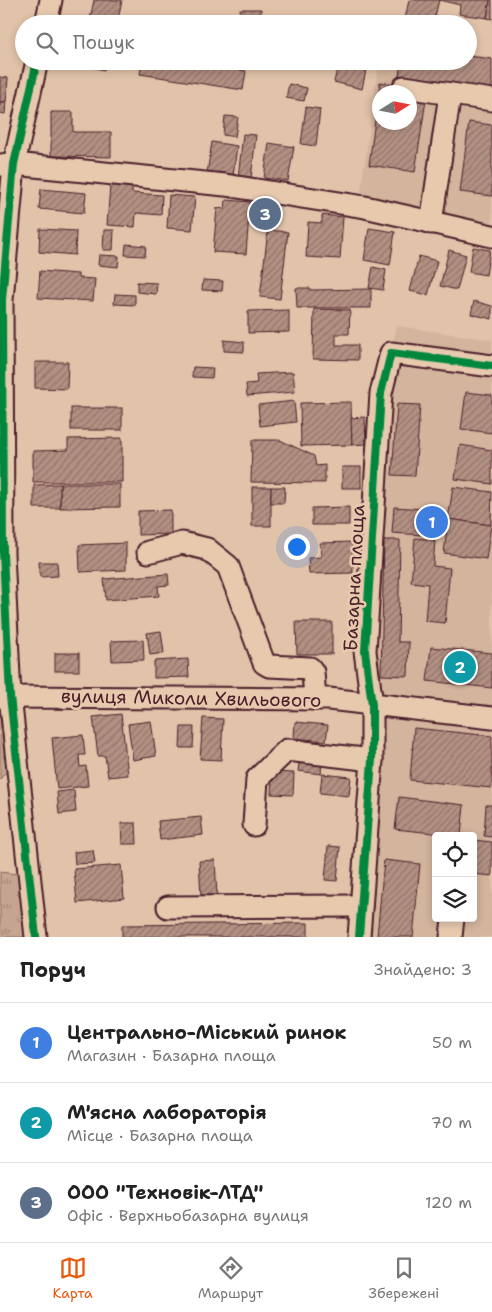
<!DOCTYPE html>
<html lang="uk">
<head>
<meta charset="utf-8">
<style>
  body { margin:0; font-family:"Shantell Sans",sans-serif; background:#f6f6f6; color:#222 }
  .controls { position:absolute; right:15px; bottom:15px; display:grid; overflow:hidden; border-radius:5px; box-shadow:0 2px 8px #0003 }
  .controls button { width:45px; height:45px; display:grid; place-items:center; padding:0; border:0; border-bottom:1px solid #e0e0e0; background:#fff; color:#222; font:25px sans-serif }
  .compass { position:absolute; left:372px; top:85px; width:45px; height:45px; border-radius:50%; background:#fff; box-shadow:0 2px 8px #0003; rotate:79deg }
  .you { position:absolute; left:296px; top:546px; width:18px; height:18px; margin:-12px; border:4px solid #fff; border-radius:50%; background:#1a73e8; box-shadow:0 0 0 8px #1a73e833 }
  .badge { display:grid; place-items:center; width:32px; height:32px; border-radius:50%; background:#ea580c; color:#fff; font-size:16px; font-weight:700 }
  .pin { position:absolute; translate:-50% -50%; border:2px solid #fff; box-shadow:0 1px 5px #0006 }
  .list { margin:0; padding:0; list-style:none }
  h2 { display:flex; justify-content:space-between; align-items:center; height:65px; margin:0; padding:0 20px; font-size:21px }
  h2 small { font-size:16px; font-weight:400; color:#767676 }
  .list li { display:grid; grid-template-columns:32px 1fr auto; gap:15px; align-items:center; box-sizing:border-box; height:80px; padding:0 20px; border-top:1px solid #e0e0e0 }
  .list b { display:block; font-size:19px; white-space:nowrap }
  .list p { margin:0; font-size:16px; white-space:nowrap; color:#767676 }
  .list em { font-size:16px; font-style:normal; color:#767676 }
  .icon { flex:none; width:28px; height:28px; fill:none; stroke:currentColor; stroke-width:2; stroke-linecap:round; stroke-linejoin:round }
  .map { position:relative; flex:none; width:492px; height:937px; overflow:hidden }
  .search { position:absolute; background:#fff; box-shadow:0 2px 8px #0003; left:15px; right:15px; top:15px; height:55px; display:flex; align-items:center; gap:12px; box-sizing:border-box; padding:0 18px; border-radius:28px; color:#767676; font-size:19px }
  .sheet { height:305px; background:#fff }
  nav { display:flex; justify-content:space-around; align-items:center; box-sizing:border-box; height:70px; border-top:1px solid #e0e0e0; background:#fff; font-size:14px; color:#767676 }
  nav a { display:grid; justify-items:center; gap:2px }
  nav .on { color:#ea580c }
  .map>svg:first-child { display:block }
  .built { fill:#d3b49d; fill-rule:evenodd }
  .grass { fill:url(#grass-tufts); stroke:#88625e }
  .building { fill:url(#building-hatch); stroke:#4a1f2b }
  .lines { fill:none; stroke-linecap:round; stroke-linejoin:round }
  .minor-casing { stroke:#4a1f2b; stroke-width:25 }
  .minor { stroke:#e7caae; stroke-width:21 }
  .cycleway-casing { stroke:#e7caae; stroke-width:11 }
  .cycleway { stroke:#00873e; stroke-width:8 }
  .labels { text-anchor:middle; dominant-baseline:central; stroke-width:5; stroke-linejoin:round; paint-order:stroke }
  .street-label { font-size:19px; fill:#4a1f2b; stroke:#e7caae }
</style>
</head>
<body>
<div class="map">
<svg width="492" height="937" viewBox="0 0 492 937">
  <defs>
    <pattern id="grass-tufts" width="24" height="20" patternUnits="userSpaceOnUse" patternTransform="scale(1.25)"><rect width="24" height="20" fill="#c5a592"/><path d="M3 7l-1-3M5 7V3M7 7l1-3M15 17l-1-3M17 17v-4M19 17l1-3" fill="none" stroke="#a28677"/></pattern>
    <pattern id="building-hatch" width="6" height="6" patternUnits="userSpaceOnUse" patternTransform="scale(1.25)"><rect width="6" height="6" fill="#b29082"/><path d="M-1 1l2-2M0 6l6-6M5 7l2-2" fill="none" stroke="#93756b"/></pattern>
  </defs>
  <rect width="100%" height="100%" fill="#e1c3a9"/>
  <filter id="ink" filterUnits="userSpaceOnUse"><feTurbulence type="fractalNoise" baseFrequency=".02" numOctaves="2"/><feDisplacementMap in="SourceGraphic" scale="10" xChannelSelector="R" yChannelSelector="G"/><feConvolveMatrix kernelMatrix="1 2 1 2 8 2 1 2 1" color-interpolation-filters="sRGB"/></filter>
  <g filter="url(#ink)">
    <g class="built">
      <path d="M468 54 492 57V224L360 197 379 61H468ZM380 92H410V122H380Z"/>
      <path d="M397 326 492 340V937H359L381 393ZM436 836H473V918H436Z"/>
    </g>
    <g class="grass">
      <path d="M0 704 15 762 0 779Z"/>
      <path d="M0 872 26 875 32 937H0Z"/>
    </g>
    <g class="building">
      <path d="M94 0H122L117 24H89Z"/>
      <path d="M409 0H439L435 16 466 24H404Z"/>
      <path d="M439 0H490L487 18 459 14 460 5Z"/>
      <path d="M490 0H492V19L487 18Z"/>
      <path d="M240 9H261V16H273V24H240Z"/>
      <path d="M468 56 492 59V89L399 76 401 61H468Z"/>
      <path d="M79 61H106L104 70 78 64Z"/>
      <path d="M142 61H183L246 71 243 90 140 74Z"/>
      <path d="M339 61H368L362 89 334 82Z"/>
      <path d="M0 77 8 78 6 102H0Z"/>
      <path d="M380 82 398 85 396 92H380V122H410V98L426 100 415 172 369 165Z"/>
      <path d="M289 84 307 88 304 101 286 98Z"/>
      <path d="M0 102H6L5 114 0 113Z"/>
      <path d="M306 107 320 109 316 146 301 144Z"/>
      <path d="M51 112H73V132H111V157L51 156Z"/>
      <path d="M225 116 238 117 235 137 223 135Z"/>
      <path d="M469 122 492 125V196L460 192Z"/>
      <path d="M243 134 256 135 251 179 238 178Z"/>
      <path d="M212 142 237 146 233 176 207 173Z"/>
      <path d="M269 143 294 147 288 181 264 178Z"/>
      <path d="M110 185 132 186V193L162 195 161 215 136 213 135 227 107 225Z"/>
      <path d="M41 189 86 193 84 213 39 209Z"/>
      <path d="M169 195 195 197 192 230 167 228Z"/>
      <path d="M226 200 250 202 246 254 213 252 217 208 225 209Z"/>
      <path d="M256 204 276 207 274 223 253 220Z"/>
      <path d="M322 215 343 217 340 259 306 257 308 222 322 223Z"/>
      <path d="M369 228 395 232 390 265 364 260Z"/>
      <path d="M40 229 76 231 75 255 39 252Z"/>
      <path d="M104 230H114L113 250H103Z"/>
      <path d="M268 230 288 232 280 299 260 297Z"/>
      <path d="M126 244 146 246 145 256 125 255Z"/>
      <path d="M473 247 490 250 486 275 469 272Z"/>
      <path d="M449 250 466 255 457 290 440 286Z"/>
      <path d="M99 255 119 256 118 267 98 265Z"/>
      <path d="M419 256 437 261 428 295 410 291Z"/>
      <path d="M373 267 386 270 383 290 369 288Z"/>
      <path d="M40 271 78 274V278L95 279 93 301 38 298Z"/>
      <path d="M203 280 223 281 222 291 202 290Z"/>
      <path d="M137 282 157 283 156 294 137 292Z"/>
      <path d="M296 288H310V290L371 289V308H297Z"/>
      <path d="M115 294 135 295V305L114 304Z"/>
      <path d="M474 301 492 306V319L471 314Z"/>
      <path d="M314 309 350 310 349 334H336V345H358V360L313 359Z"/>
      <path d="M289 310V332L248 333V311Z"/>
      <path d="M224 340 244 342V352L224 351Z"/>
      <path d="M35 362H68L67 389 35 388Z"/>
      <path d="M193 367 213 368 212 378 192 377Z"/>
      <path d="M293 372 295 392 247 396 246 384 257 383 256 374Z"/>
      <path d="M466 392 492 395V433L461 429Z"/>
      <path d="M294 401 296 422 260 426 258 405Z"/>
      <path d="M351 402 352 445 301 446 300 403Z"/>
      <path d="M397 404 420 405 415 476 392 475Z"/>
      <rect x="71" y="408" width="51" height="22"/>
      <path d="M365 417 366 444 352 445 351 418Z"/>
      <path d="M122 438V482H33V451L68 450V439Z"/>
      <path d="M252 440H280L314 456 316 466 325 465V483L251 482Z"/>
      <path d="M460 445 492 450V484L455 479Z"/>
      <rect x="342" y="467" width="19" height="21"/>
      <path d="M60 484H120V507L60 508Z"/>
      <path d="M60 484V508H34V485Z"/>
      <rect x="252" y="487" width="19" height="39"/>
      <path d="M271 487H285L284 503H271Z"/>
      <path d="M453 487 492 492 491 525 448 519Z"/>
      <path d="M349 507V525H312V508Z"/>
      <path d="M394 507 425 509 423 535 392 533Z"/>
      <path d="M171 510V534L138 535V511Z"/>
      <path d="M448 519 491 525 486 559 444 553Z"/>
      <path d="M415 538 435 540 433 566 450 568 445 623 425 621 428 584 411 582Z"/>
      <path d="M384 540H400L398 642H409L408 676 381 675Z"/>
      <path d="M352 542 353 573 309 574 308 558 321 557 320 543Z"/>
      <path d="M126 543V570L80 572 79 545Z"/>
      <path d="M39 562H57L58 576 40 577Z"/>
      <path d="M168 574 169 585 158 586 159 596 106 600 104 579Z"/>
      <path d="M296 622H332V654H297Z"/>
      <path d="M161 631 164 653 150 655 147 633Z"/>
      <path d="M143 640 144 660 112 661 111 641Z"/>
      <path d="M431 647 492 653V688L427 681Z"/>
      <rect x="55" y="653" width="24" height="18"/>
      <path d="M188 659 189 677 154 678V661Z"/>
      <path d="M121 714 128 775 108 777 105 756H98L93 717Z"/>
      <path d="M203 718 223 719 221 760 200 759Z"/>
      <path d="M151 721 156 756 133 760 128 724Z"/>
      <path d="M295 722 328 725 326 741 294 738Z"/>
      <path d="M181 727H194L193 748H180Z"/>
      <path d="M414 728 492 736V788L410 780Z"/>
      <path d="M83 735 85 755H79L80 767 86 766 88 786 57 789 52 738Z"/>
      <path d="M300 757 322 760 321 774 298 771Z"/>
      <path d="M272 772 294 773 293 795 271 794Z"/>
      <path d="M322 774 351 777 349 796 320 793Z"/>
      <path d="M74 790 76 812 59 814 57 792Z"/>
      <path d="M399 797 464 805 461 836 395 829Z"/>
      <path d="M486 805H492V837L484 836Z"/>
      <path d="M201 817 203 835 160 840 158 821Z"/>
      <path d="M121 823H136L137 844H122Z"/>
      <path d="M473 840 492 842V876L473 874Z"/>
      <path d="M328 846 340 847 337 881 325 880Z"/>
      <path d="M93 850 95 863 75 864 74 852Z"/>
      <path d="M215 860 217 896H201L199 861Z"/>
      <path d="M384 860 420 864 413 937H377Z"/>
      <path d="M121 865 124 898 77 903 74 869Z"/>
      <path d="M308 923V937H122V925Z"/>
    </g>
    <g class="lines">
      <g class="minor-casing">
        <g id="minor">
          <path d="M46 24 51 0"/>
          <path d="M404 87 492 100"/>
          <path d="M0 165 14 164 225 185 365 207 492 236"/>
          <path d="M431 223 450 94"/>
          <path d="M148 552 182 543 207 549 228 566 264 663 269 666 310 668 313 672 315 699"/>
          <path d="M0 697 329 699 492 718"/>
          <path d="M254 825 257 779 287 750 372 760"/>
          <path d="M168 907 361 906"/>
          <path d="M36 937 10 696 3 554 2 300 14 164 37 61"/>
          <path d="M359 937 372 760V705L365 651 381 393 391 353 492 366"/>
          <path d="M451 937 453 918"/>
        </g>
      </g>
      <use href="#minor" class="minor"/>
      <g class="cycleway-casing">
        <g id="cycleway">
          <path d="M36 937 10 696 3 554 2 300 14 164 37 61"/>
          <path d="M359 937 372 760V705L365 651 381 393 391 353 492 366"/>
        </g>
      </g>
      <use href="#cycleway" class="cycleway"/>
    </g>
  </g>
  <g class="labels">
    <g class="street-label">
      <text transform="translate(354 578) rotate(-87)">Базарна площа</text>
      <text transform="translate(191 698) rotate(1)">вулиця Миколи Хвильового</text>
    </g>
  </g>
</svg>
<div class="controls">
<button><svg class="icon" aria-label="locate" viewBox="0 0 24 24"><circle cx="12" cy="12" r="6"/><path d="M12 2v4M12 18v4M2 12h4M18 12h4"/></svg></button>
<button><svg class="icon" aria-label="layers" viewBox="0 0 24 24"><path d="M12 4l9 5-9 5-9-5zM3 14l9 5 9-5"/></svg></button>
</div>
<svg class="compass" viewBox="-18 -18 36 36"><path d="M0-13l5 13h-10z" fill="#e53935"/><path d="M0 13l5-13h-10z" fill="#767676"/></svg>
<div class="you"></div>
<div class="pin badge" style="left:432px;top:522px;background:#3f7fe0">1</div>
<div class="pin badge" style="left:460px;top:667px;background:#0f9aa8">2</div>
<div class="pin badge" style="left:265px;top:214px;background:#5c6f8a">3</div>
<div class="search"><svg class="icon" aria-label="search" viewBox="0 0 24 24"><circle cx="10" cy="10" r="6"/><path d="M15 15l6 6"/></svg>Пошук</div>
</div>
<section class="sheet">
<h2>Поруч<small>Знайдено: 3</small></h2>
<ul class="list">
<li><span class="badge" style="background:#3f7fe0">1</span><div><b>Центрально-Міський ринок</b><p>Магазин · Базарна площа</p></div><em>50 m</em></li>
<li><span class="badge" style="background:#0f9aa8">2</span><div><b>М'ясна лабораторія</b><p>Місце · Базарна площа</p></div><em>70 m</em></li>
<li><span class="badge" style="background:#5c6f8a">3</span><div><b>ООО &quot;Техновік-ЛТД&quot;</b><p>Офіс · Верхньобазарна вулиця</p></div><em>120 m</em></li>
</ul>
</section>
<nav>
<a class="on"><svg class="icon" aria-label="map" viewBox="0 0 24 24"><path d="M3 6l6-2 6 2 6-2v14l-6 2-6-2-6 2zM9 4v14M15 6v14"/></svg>Карта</a>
<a><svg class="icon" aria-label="directions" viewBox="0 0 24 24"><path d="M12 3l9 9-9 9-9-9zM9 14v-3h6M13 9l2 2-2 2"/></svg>Маршрут</a>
<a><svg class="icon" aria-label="saved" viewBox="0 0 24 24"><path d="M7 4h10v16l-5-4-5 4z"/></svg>Збережені</a>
</nav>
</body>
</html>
